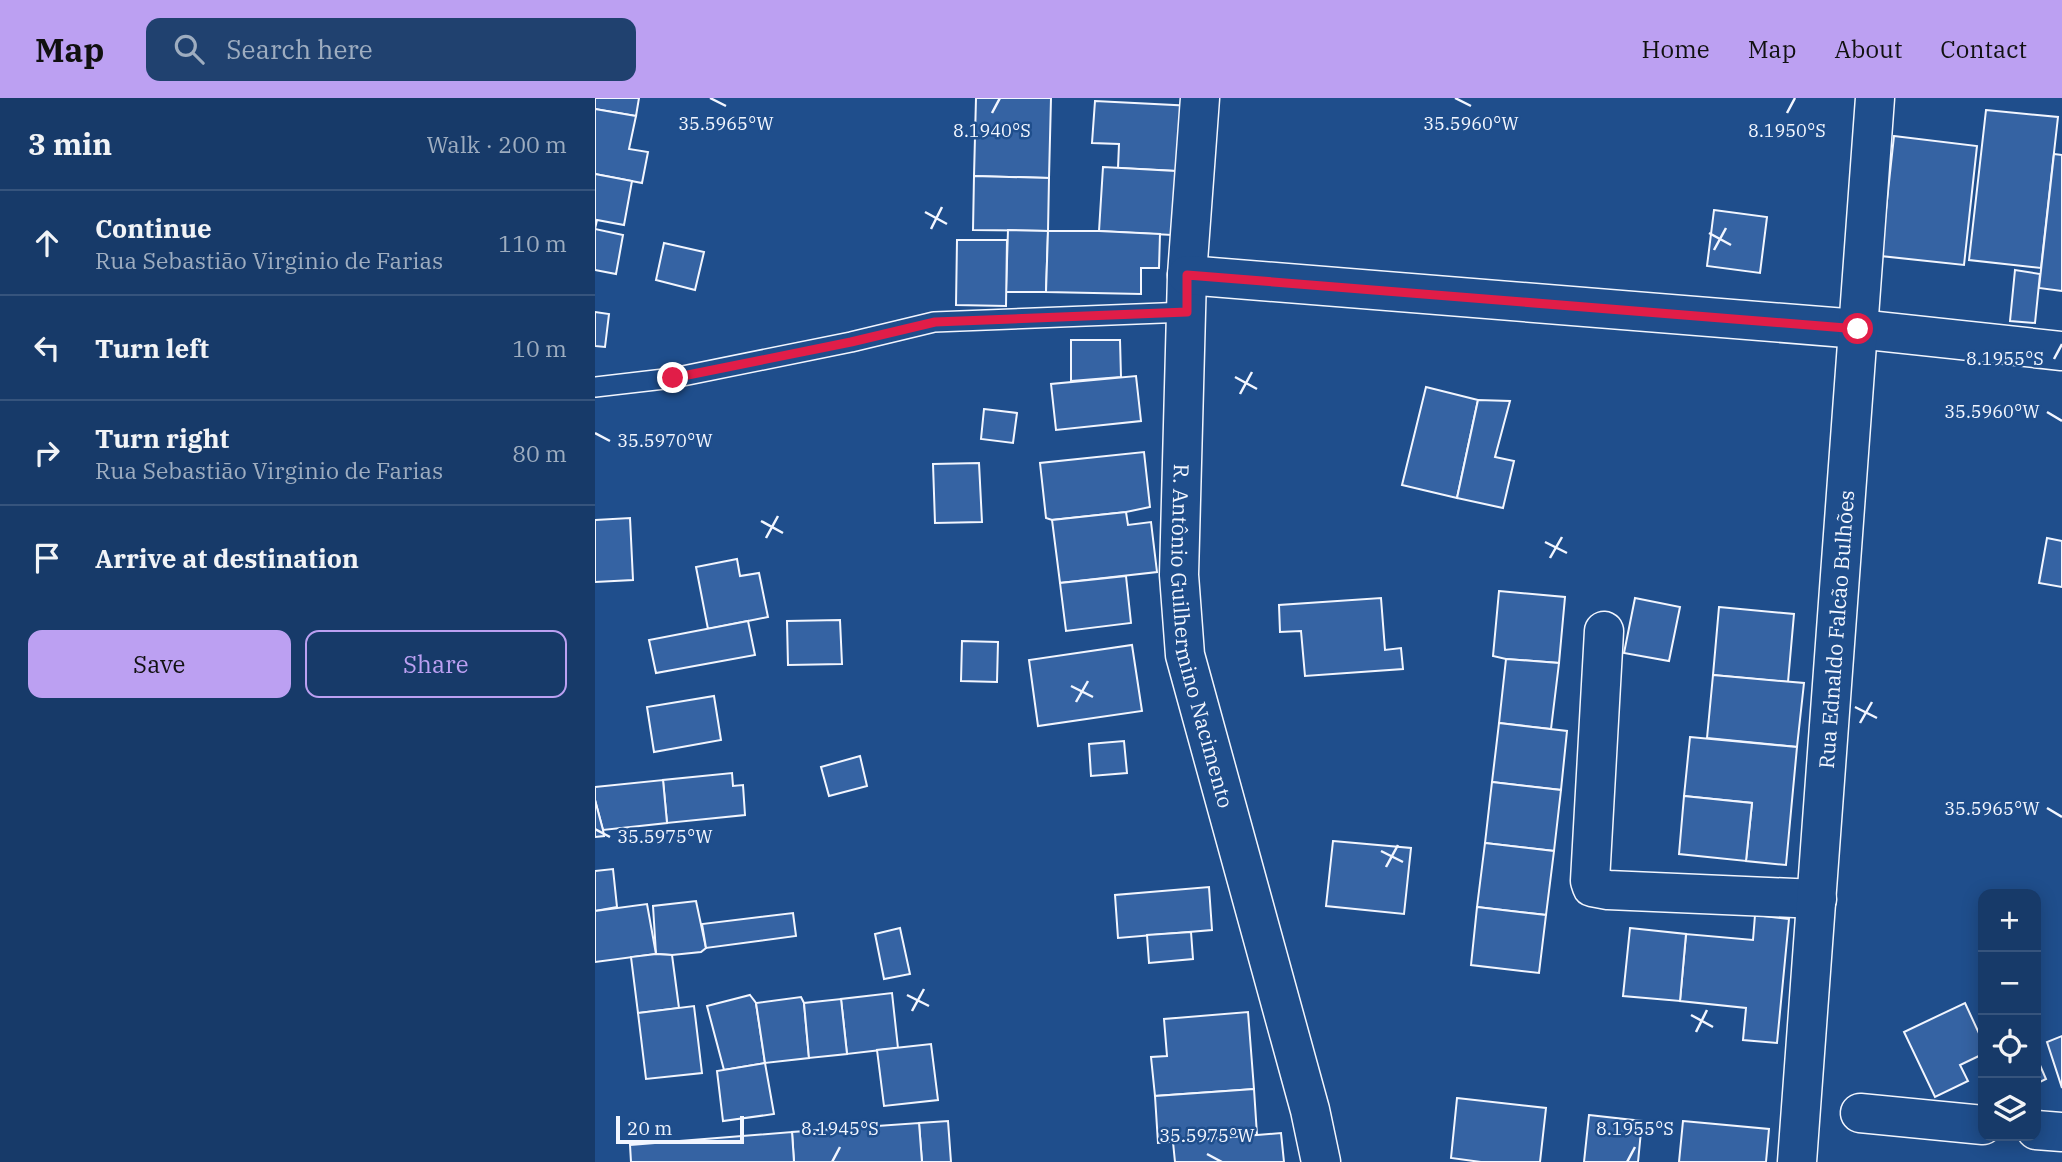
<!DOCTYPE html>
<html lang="en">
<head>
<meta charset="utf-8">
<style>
  body { margin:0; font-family:"IBM Plex Serif",serif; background:#20416f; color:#f1f3f6 }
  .controls { position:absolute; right:21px; bottom:21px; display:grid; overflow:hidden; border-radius:14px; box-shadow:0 4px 18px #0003 }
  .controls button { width:63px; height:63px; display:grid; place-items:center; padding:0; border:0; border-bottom:2px solid #36547d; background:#173a69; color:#f1f3f6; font:35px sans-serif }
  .scale { position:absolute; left:21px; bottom:18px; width:128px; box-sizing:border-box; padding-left:7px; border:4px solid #f2f6ff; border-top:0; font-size:19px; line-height:24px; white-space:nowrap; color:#f2f6ff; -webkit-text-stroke:5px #1f4e8c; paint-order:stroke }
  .stop { position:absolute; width:21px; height:21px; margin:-16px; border:5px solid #e11d48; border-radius:50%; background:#fff }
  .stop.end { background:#e11d48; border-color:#fff; box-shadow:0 2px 7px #0008 }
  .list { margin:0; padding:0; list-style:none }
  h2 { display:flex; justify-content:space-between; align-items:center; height:91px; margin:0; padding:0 28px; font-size:30px }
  h2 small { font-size:23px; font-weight:400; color:#9eadc0 }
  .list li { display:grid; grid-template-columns:46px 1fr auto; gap:21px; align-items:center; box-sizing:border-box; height:105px; padding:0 28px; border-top:2px solid #36547d }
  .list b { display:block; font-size:26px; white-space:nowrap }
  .list p { margin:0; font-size:23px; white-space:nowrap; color:#9eadc0 }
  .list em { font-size:23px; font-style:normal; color:#9eadc0 }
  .actions { display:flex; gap:14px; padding:21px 28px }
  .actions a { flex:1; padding:16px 0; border:2px solid #bca0f2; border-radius:14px; text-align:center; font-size:24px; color:#bca0f2 }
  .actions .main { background:#bca0f2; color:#111 }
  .icon { flex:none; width:38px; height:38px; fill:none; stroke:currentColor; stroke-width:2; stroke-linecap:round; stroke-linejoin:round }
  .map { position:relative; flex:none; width:1467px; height:1064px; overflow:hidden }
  header { display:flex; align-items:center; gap:42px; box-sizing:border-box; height:98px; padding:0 35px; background:#bca0f2; color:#111 }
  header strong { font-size:33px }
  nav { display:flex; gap:38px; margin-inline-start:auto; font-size:24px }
  .search { width:490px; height:63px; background:#20416f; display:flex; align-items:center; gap:18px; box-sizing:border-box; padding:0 24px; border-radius:14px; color:#9eadc0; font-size:26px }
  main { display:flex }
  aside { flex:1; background:#173a69 }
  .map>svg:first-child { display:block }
  .building { fill:#3563a3; stroke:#f2f6ff; stroke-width:2 }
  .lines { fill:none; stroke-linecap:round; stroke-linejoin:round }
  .service-casing { stroke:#f2f6ff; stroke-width:22 }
  .minor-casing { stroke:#f2f6ff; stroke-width:41 }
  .service { stroke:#1f4e8c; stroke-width:19 }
  .minor { stroke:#1f4e8c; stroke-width:38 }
  .route { stroke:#e11d48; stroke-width:9 }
  .ticks { fill:none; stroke:#f2f6ff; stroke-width:2.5 }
  .labels { text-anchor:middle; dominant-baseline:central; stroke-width:5; stroke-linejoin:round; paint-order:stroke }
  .street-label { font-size:21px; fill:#f2f6ff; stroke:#1f4e8c }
  .ticks-label { font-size:18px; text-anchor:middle; fill:#f2f6ff; stroke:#1f4e8c; stroke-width:5; stroke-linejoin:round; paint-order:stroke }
</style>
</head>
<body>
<header>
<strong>Map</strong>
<div class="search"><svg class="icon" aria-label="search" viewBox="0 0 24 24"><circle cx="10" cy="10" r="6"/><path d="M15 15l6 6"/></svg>Search here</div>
<nav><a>Home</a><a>Map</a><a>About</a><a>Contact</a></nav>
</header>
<main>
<aside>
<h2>3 min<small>Walk · 200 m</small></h2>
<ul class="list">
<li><svg class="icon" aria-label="ahead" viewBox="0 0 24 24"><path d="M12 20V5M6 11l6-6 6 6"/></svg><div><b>Continue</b><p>Rua Sebastião Virginio de Farias</p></div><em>110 m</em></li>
<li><svg class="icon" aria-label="left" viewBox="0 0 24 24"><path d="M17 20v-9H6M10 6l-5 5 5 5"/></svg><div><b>Turn left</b></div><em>10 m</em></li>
<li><svg class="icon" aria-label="right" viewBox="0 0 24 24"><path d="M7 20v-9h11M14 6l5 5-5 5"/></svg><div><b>Turn right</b><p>Rua Sebastião Virginio de Farias</p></div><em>80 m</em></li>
<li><svg class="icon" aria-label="arrive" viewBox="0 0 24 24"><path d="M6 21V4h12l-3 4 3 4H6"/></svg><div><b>Arrive at destination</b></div></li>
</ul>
<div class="actions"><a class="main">Save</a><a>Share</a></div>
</aside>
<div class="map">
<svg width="1467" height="1064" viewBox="0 0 1467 1064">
  <rect width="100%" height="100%" fill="#1f4e8c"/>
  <g class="building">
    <path d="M0 0H44L41 18 0 11Z"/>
    <path d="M381 0H456L454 80 379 78Z"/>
    <path d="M500 3 598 8 581 73 523 70 524 46 497 45Z"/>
    <path d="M0 11 41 18 34 51 53 54 47 85 0 76Z"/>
    <path d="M1391 12 1463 19 1446 170 1374 162Z"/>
    <path d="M1299 38 1382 48 1369 167 1286 158Z"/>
    <path d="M1459 56 1467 57V193L1444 190Z"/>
    <path d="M508 69 581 73 577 137 504 133Z"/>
    <path d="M0 76 37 83 29 127 2 122 0 131Z"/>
    <path d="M379 78 454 80 453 133 378 132Z"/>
    <path d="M1119 112 1172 119 1165 175 1112 168Z"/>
    <path d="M0 131 28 137 21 176 0 172Z"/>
    <path d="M413 132 453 133 451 194H411Z"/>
    <path d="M453 133H504L565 136 564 170H546V196L451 194Z"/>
    <path d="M362 142H412L411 208 361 207Z"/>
    <path d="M69 145 109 154 100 192 61 182Z"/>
    <path d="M1420 172 1445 176 1440 225 1415 223Z"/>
    <path d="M0 214 14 216 10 249 0 248Z"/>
    <path d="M476 242H525L526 279 476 283Z"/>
    <path d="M541 278 546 323 461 332 456 286Z"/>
    <path d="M831 289 883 302 862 400 807 387Z"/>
    <path d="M883 302 915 303 900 359 919 363 908 410 862 400Z"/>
    <path d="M389 311 422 315 418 345 386 341Z"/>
    <path d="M549 354 555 409 531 414 457 422 451 420 445 365Z"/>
    <path d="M384 365 387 424 340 425 338 366Z"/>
    <path d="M531 414 533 427 556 424 562 474 465 485 457 422Z"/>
    <path d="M35 420 38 482 0 484V422Z"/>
    <path d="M1452 440 1467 443V489L1444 485Z"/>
    <path d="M142 461 145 478 164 475 173 519 113 531 101 469Z"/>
    <path d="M531 478 536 525 471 533 465 485Z"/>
    <path d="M904 493 970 499 964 565 911 561 898 558Z"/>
    <path d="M786 500 790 552 806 550 808 571 710 578 706 533 685 534 684 507Z"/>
    <path d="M1040 500 1085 509 1074 563 1029 555Z"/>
    <path d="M1124 509 1199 516 1193 584 1118 577Z"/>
    <path d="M245 522 247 566 193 567 192 523Z"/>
    <path d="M153 523 160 557 61 575 54 542Z"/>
    <path d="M367 543 403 544 402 584 366 583Z"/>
    <path d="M537 547 547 613 443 628 434 562Z"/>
    <path d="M911 561 964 565 956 631 904 625Z"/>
    <path d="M1118 577 1209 585 1202 649 1112 640Z"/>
    <path d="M119 598 126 642 59 654 52 609Z"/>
    <path d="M904 625 972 633 966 692 897 684Z"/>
    <path d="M1095 639 1202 649 1191 767 1151 763 1157 705 1089 698Z"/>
    <path d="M529 643 532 675 496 678 494 646Z"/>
    <path d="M265 658 272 688 234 698 226 669Z"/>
    <path d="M137 675 138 688 148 687 150 717 72 725 68 682Z"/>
    <path d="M68 682 72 725 8 732 0 702V689Z"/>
    <path d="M897 684 966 692 959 753 890 745Z"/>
    <path d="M1089 698 1157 705 1151 763 1084 756Z"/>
    <path d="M0 702 8 732 9 738 0 739Z"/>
    <path d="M738 743 816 750 809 816 731 808Z"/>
    <path d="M890 745 959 753 951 817 882 809Z"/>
    <path d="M18 771 22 809 0 813V773Z"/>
    <path d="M614 789 617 832 523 840 520 797Z"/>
    <path d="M101 803 111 850 106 854 77 857 61 856 58 808Z"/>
    <path d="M52 806 61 856 0 864V813Z"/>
    <path d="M882 809 951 817 944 875 876 867Z"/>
    <path d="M198 815 201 838 111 850 107 826Z"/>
    <path d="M1160 817 1194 821 1182 945 1148 942 1151 910 1085 903 1091 836 1158 842Z"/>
    <path d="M305 830 315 876 289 881 280 836Z"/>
    <path d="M1035 830 1091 836 1085 903 1028 898Z"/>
    <path d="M596 834 598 861 554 865 552 837Z"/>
    <path d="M61 856 77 857 84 910 43 915 36 859Z"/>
    <path d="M297 895 303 950 252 956 246 901Z"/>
    <path d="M155 897 161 905 170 965 129 972 112 908Z"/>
    <path d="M206 899 209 905 214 960 170 965 161 905Z"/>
    <path d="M246 901 252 956 214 960 209 905Z"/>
    <path d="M1370 905 1388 944V956L1365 967 1373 983 1340 999 1309 934Z"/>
    <path d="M99 908 107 975 51 981 43 915Z"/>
    <path d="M653 914 659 991 560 998 556 959 572 958 569 921Z"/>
    <path d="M1467 938V990L1452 944Z"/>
    <path d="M336 946 343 1002 289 1008 282 952Z"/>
    <path d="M1441 958 1451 981 1441 986Z"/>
    <path d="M170 965 179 1016 128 1023 122 973Z"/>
    <path d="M659 991 662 1037 563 1045 560 998Z"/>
    <path d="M862 1000 951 1010 945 1064H886L856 1060Z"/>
    <path d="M994 1017 1047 1023 1043 1064H989Z"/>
    <path d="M353 1023 356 1064H327L324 1025Z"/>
    <path d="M1088 1023 1174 1031 1171 1064H1084Z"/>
    <path d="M324 1025 327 1064H199L197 1034Z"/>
    <path d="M197 1034 199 1064H36L35 1047Z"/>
    <path d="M686 1035 689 1064H580L578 1044Z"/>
  </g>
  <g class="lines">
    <g class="service-casing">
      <path id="service" d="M0 289 78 280 256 244 339 224 592 214"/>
    </g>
    <g class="minor-casing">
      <g id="minor">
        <path id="s1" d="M605 0 592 177 584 477 590 557 715 1012 726 1064"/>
        <path d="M592 177 1263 231 1467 253"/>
        <path d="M1009 533 995 783 997 789 1013 792 1222 801"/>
        <path d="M1265 1015 1388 1027"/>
        <path d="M1441 1032 1467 1034"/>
        <path id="s2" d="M1202 1064 1280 0"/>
      </g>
    </g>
    <use href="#service" class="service"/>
    <use href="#minor" class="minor"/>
  </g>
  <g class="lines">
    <path class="route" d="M78 280 256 244 340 224 592 214V177L1263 231"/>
  </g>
  <path class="ticks" d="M115 0 131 8M860 0 876 8M397 15 405 0M1192 15 1200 0M330 114 352 126M336 131 347 109M1114 135 1136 147M1119 152 1131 130M1459 261 1467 246M640 279 662 291M645 296 657 274M1452 314 1467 323M0 335 15 343M166 423 188 435M171 440 183 418M950 444 972 455M955 460 967 439M476 588 498 599M481 604 493 583M1260 609 1282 620M1265 625 1277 604M1452 710 1467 719M0 731 15 739M786 753 808 764M791 769 803 747M312 897 334 908M317 913 329 891M1096 917 1118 929M1101 934 1112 912M612 1056 627 1064M237 1064 245 1049M1032 1064 1040 1049"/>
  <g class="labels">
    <g class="street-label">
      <text stroke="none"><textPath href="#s2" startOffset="534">Rua Ednaldo Falcão Bulhões</textPath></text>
      <text stroke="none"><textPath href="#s1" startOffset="541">R. Antônio Guilhermino Nacimento</textPath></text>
    </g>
  </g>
  <g class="ticks-label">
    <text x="131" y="32">35.5965°W</text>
    <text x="876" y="32">35.5960°W</text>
    <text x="397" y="39">8.1940°S</text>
    <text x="1192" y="39">8.1950°S</text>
    <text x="1410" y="267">8.1955°S</text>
    <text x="1397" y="320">35.5960°W</text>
    <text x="70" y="349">35.5970°W</text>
    <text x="1397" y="717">35.5965°W</text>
    <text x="70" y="745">35.5975°W</text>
    <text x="245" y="1037">8.1945°S</text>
    <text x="1040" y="1037">8.1955°S</text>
    <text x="612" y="1044">35.5975°W</text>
  </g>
</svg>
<div class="controls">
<button>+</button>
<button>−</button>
<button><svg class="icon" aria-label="locate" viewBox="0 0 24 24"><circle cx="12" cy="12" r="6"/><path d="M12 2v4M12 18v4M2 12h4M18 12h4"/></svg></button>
<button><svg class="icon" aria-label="layers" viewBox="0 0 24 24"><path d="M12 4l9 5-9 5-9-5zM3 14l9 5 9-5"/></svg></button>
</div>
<div class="scale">20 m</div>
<div class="stop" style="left:1263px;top:231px"></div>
<div class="stop end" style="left:78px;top:280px"></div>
</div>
</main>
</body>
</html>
